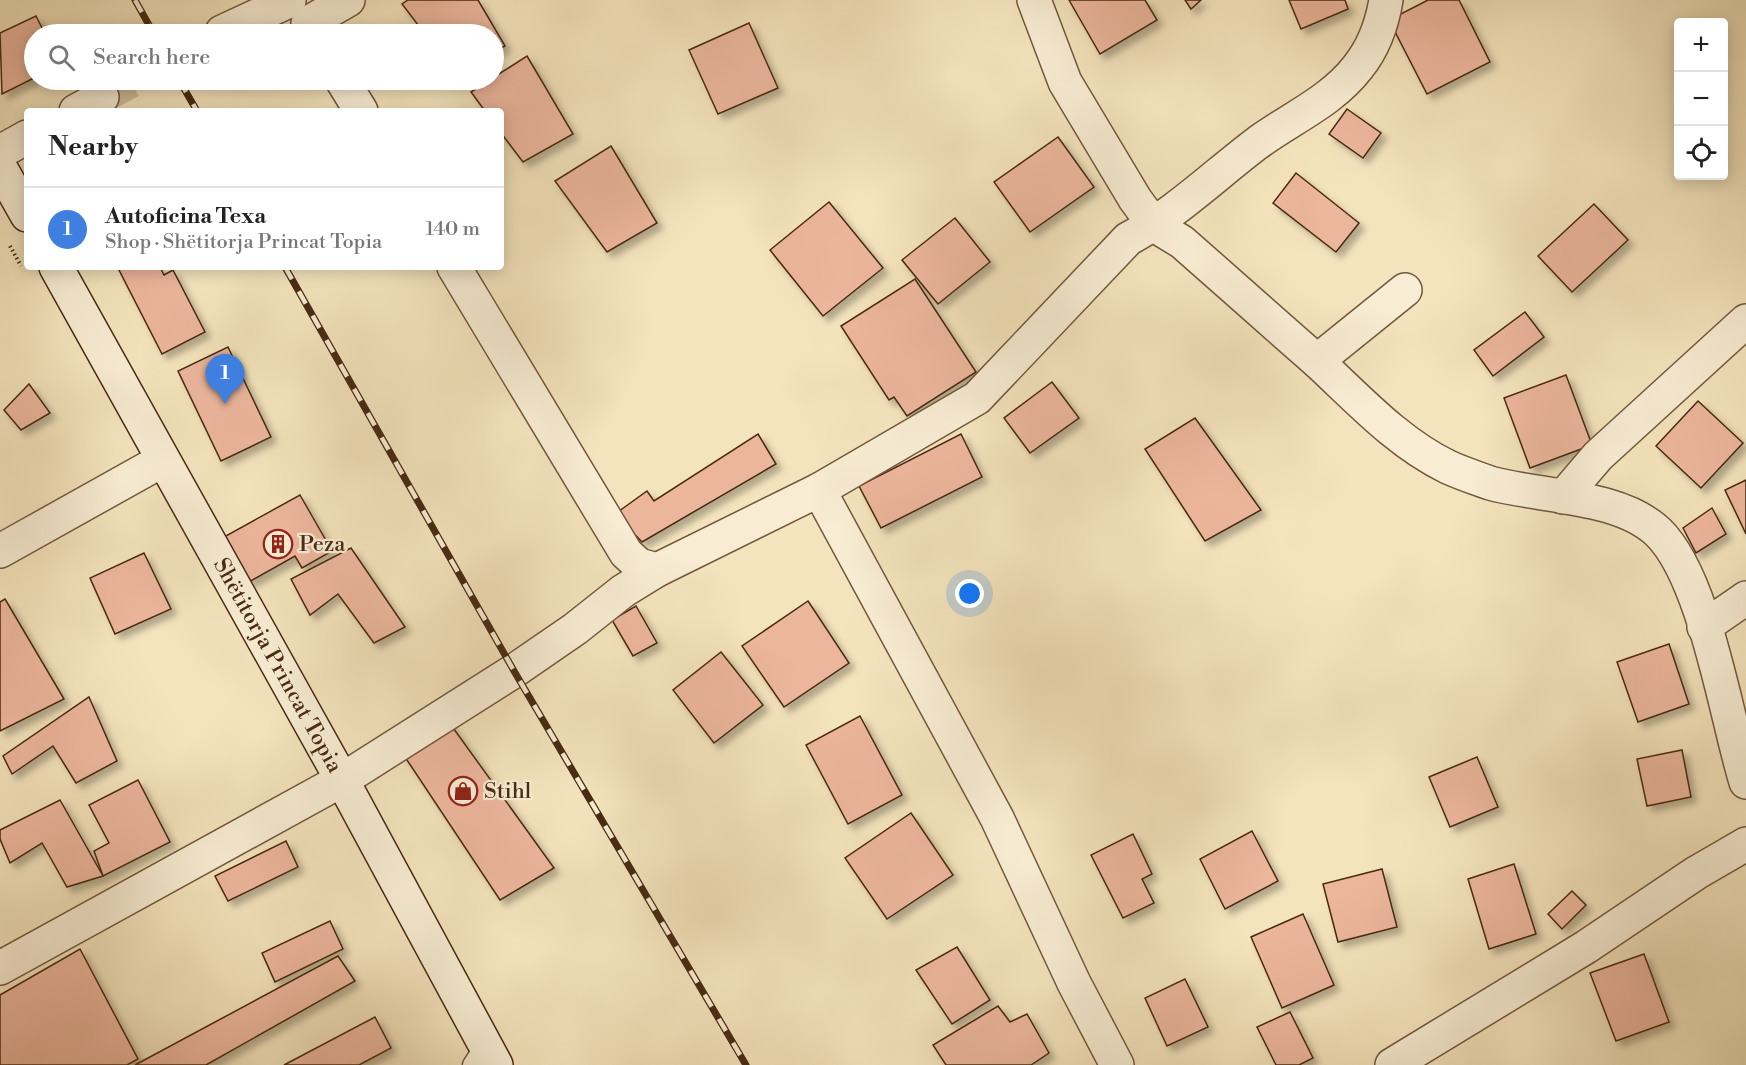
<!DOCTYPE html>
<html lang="en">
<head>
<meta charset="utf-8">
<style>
  body { margin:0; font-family:"Libre Bodoni",serif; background:#f2f2f2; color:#222 }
  .controls { position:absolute; right:18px; top:18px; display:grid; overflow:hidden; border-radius:6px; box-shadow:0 3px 15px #0003 }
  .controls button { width:54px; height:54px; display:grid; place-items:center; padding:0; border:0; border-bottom:2px solid #e0e0e0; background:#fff; color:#222; font:30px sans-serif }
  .you { position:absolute; left:970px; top:594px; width:21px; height:21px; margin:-15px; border:4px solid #fff; border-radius:50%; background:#1a73e8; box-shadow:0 0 0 9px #1a73e833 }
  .badge { display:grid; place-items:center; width:39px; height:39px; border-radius:50%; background:#1a73e8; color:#fff; font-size:20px; font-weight:700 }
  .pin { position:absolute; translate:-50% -50px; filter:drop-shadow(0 2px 3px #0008) }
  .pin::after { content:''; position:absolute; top:32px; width:21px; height:18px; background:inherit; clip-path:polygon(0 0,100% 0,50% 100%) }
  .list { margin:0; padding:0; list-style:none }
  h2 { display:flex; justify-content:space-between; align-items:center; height:78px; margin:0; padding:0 24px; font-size:26px }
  h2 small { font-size:20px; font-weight:400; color:#767676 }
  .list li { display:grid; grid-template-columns:39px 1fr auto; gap:18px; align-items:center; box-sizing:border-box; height:84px; padding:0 24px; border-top:2px solid #e0e0e0 }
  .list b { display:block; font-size:22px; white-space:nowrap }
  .list p { margin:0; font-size:20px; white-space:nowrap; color:#767676 }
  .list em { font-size:20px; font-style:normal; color:#767676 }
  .icon { flex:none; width:33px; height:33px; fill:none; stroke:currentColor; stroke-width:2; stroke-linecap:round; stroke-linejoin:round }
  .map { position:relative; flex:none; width:1746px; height:1065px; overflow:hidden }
  .search { position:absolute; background:#fff; box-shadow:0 3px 15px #0003; left:24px; top:24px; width:480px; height:66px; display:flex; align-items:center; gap:15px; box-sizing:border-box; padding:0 21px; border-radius:33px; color:#767676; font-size:22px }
  .panel { position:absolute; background:#fff; box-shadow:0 3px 15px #0003; left:24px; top:108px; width:480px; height:162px; border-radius:6px }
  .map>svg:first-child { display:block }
  .building { fill:#ecb69d; stroke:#472a11; stroke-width:1.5; filter:url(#shadow) }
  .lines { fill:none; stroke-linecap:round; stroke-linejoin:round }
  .minor-tunnel { stroke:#d1bf9b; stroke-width:33; stroke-dasharray:33 16; stroke-linecap:butt }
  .service-casing { stroke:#72583c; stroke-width:21 }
  .minor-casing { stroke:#72583c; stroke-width:36 }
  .secondary-casing { stroke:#472a11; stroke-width:36 }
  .path { stroke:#472a11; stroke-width:4; stroke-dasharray:1.5 3; stroke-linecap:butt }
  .service { stroke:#f8edd4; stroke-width:18 }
  .minor { stroke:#f8edd4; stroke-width:33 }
  .secondary { stroke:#f8edd4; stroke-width:33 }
  .rail-casing { stroke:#472a11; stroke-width:7 }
  .rail { stroke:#f8edd4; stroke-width:4.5; stroke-dasharray:14; stroke-linecap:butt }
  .labels { text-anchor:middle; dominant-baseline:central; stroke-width:4.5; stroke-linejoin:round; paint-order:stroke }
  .poi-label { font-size:22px; fill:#472a11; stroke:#f8edd4; text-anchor:start }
  .street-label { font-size:22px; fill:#472a11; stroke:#f8edd4 }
</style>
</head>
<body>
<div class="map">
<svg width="1746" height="1065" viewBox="0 0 1746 1065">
  <defs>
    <filter id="shadow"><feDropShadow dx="5.5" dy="5.5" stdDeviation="3" flood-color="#0004"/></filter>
  </defs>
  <rect width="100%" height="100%" fill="#f4e4bd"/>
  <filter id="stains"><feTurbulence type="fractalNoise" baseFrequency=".00333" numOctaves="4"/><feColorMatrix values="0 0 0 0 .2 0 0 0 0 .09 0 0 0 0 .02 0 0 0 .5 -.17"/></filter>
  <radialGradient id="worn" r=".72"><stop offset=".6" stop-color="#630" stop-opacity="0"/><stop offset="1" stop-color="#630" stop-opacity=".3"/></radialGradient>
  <g class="building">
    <path d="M408 0H478L505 46 494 52V34H425L402 4Z"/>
    <path d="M1069 0H1145L1157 20 1100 54Z"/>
    <path d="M1185 0H1201L1191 9Z"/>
    <path d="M1289 0H1345L1348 9 1301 29Z"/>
    <path d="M1428 0H1459L1490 62 1427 94 1389 20Z"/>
    <path d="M36 16 45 34H34V78L2 94 0 33Z"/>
    <path d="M749 23 778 88 718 114 689 50Z"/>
    <path d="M527 56 573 134 523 162 501 133V111H485L471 92Z"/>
    <path d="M1347 109 1381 133 1363 158 1329 134Z"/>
    <path d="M1058 137 1094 187 1030 232 994 182Z"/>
    <path d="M611 146 657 223 607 252 555 181Z"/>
    <path d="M1296 173 1359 223 1336 252 1273 203Z"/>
    <path d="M829 202 883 268 823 316 770 250Z"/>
    <path d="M1594 204 1628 240 1572 292 1538 256Z"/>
    <path d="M955 218 990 262 938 304 902 260Z"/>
    <path d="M124 267H160L164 275 173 270 205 332 162 354 119 270Z"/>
    <path d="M915 279 976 372 907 416 894 397 889 400 841 326Z"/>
    <path d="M1525 312 1544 337 1493 376 1474 350Z"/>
    <path d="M228 347 271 437 221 461 178 371Z"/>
    <path d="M1566 375 1592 445 1530 468 1504 398Z"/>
    <path d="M1052 382 1079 418 1030 453 1004 418Z"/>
    <path d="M29 384 50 413 21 430 4 410Z"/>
    <path d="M1698 401 1743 443 1701 488 1656 446Z"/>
    <path d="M1195 418 1261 510 1205 541 1145 449Z"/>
    <path d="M758 434 776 464 642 542 615 514 647 491 654 501Z"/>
    <path d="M961 434 982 477 881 528 859 486Z"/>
    <path d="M1746 480V534L1725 490Z"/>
    <path d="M300 495 332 551 302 568 295 556 249 582 224 537Z"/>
    <path d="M1712 508 1726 534 1696 553 1683 528Z"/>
    <path d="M351 548 405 627 374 643 338 594 310 615 291 579Z"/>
    <path d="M144 553 171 609 115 634 90 578Z"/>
    <path d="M5 599 64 699 0 731V602Z"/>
    <path d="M808 601 849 663 784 707 742 646Z"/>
    <path d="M636 606 657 643 633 656 612 620Z"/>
    <path d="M1669 644 1689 704 1638 722 1617 662Z"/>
    <path d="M721 652 763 705 714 743 673 690Z"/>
    <path d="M89 697 117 761 76 783 53 746 12 774 3 756Z"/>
    <path d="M860 716 902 795 848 824 806 745Z"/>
    <path d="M446 718 554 868 500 900 399 748Z"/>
    <path d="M1682 750 1691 797 1647 806 1637 759Z"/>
    <path d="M1477 757 1498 807 1450 827 1429 777Z"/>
    <path d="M138 780 170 842 103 876 94 851 109 843 89 805Z"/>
    <path d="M60 800 103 876 67 887 42 843 10 863 0 839V830Z"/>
    <path d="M911 813 953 875 887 919 845 858Z"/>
    <path d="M1252 831 1278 881 1225 909 1200 859Z"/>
    <path d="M1133 834 1152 874 1142 879 1154 903 1123 918 1091 855Z"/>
    <path d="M286 841 298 867 228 901 215 876Z"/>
    <path d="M1514 864 1536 934 1489 949 1468 879Z"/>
    <path d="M1382 869 1397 927 1338 942 1323 884Z"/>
    <path d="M1572 891 1586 905 1562 929 1548 914Z"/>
    <path d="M1303 914 1334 985 1282 1008 1251 937Z"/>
    <path d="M330 921 343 949 275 982 262 953Z"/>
    <path d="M957 947 990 1000 952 1024 916 970Z"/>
    <path d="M80 949 138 1059 127 1065H0V995Z"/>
    <path d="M1644 954 1669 1022 1616 1041 1590 973Z"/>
    <path d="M338 956 355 981 206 1065H135Z"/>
    <path d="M1185 979 1208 1027 1167 1046 1145 998Z"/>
    <path d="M998 1006 1010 1022 1027 1014 1049 1053 1031 1065H946L933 1045Z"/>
    <path d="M1290 1012 1313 1058 1299 1065H1276L1257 1027Z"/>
    <path d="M375 1017 391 1048 359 1065H284Z"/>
  </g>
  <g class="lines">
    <path class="minor-tunnel" d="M102 97 134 80"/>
    <g class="service-casing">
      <path id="service" d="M472 1065 485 1045"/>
    </g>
    <g class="minor-casing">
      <g id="minor">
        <path d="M1034 0 1065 82 1135 199 1154 225 1182 242C1227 282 1273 322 1318 362 1358 399 1398 443 1448 467 1461 473 1476 478 1490 483 1540 497 1619 495 1658 532 1705 577 1726 717 1746 782"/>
        <path d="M308 23 348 0"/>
        <path d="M222 32 289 1"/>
        <path d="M342 80 361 111"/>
        <path d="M76 111 102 97"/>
        <path d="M0 152 27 137"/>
        <path d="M454 267 626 553 639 565 657 570"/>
        <path d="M1317 361 1405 290"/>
        <path d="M819 490 997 818 1074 983 1117 1065"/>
        <path d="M1563 497 1598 456 1746 321"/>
        <path d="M0 551 163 460"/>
        <path d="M1704 627 1746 598"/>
        <path d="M0 968 342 780 514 671 575 629 623 591 657 570 819 490 977 398 1128 239C1175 214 1214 176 1256 144 1291 118 1331 102 1358 67 1374 47 1382 24 1386 0"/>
        <path d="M1392 1065 1586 947 1696 873 1746 844"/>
      </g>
    </g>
    <g class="secondary-casing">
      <g id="secondary">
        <path d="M0 167 27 215"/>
        <path id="s1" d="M56 267 342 780 496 1065"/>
      </g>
    </g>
    <path class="path" d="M10 246 21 266"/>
    <use href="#service" class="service"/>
    <use href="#minor" class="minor"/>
    <use href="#secondary" class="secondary"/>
    <g class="rail-casing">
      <g id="rail">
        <path d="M135 0 154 34"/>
        <path d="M179 80 197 111"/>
        <path d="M285 267 514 671 746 1065"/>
      </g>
    </g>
    <use href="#rail" class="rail"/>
  </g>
  <defs>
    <g id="building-ring" transform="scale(1.5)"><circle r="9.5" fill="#f8edd4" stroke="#8f2418" stroke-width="1.5"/><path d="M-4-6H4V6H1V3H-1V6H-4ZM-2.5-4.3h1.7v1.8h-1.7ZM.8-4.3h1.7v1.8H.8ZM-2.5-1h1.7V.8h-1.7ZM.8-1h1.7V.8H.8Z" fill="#8f2418"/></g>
    <g id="shop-ring" transform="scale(1.5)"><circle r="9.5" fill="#f8edd4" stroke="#8f2418" stroke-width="1.5"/><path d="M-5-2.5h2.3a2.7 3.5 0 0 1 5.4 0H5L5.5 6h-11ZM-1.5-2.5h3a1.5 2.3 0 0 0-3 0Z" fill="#8f2418"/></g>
  </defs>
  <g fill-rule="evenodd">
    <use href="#building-ring" x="278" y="544"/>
    <use href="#shop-ring" x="463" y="791"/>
  </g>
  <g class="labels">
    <g class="poi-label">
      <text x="299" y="544">Peza</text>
      <text x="484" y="791">Stihl</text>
    </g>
    <g class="street-label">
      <text stroke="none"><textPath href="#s1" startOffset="456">Shëtitorja Princat Topia</textPath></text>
    </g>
  </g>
  <rect width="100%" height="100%" filter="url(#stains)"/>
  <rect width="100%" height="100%" fill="url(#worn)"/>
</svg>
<div class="controls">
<button>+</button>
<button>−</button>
<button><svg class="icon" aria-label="locate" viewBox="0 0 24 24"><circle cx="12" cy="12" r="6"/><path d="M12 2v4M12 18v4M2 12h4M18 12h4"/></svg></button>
</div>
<div class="you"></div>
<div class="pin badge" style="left:225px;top:404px;background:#3f7fe0">1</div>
<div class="search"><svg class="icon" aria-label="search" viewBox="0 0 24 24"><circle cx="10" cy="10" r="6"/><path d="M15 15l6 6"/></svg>Search here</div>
<section class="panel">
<h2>Nearby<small></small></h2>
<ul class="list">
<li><span class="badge" style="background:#3f7fe0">1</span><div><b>Autoficina Texa</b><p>Shop · Shëtitorja Princat Topia</p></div><em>140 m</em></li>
</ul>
</section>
</div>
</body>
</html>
